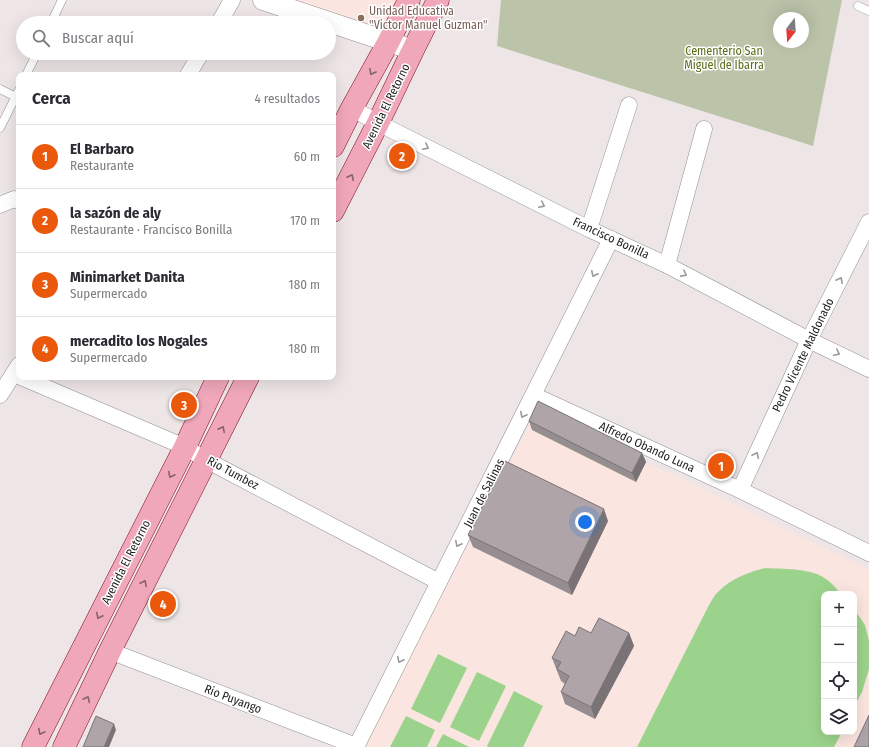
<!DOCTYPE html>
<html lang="es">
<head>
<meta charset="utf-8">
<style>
  body { margin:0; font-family:"Fira Sans Condensed",sans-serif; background:#f2f2f3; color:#2b2b33 }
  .controls { position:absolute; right:12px; bottom:12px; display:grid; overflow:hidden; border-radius:8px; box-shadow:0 4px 16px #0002 }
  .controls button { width:36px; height:36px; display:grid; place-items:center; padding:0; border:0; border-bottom:1px solid #e1e1e2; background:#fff; color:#2b2b33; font:20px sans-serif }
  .compass { position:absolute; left:773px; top:12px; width:36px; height:36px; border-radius:50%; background:#fff; box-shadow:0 4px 16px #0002; rotate:197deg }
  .you { position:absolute; left:585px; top:522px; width:14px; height:14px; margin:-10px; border:3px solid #fff; border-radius:50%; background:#1a73e8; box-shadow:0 0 0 6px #1a73e833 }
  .badge { display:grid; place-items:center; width:26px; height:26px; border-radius:50%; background:#ea580c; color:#fff; font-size:13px; font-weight:700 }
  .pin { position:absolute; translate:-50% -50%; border:2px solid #fff; box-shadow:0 1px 4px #0006 }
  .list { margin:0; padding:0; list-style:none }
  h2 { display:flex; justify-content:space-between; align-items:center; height:52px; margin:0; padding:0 16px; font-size:17px }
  h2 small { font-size:13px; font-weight:400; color:#7c7c81 }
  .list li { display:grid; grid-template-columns:26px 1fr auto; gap:12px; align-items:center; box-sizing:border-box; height:64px; padding:0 16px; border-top:1px solid #e1e1e2 }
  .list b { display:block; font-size:15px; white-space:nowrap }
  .list p { margin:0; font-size:13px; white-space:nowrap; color:#7c7c81 }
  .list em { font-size:13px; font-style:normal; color:#7c7c81 }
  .icon { flex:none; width:22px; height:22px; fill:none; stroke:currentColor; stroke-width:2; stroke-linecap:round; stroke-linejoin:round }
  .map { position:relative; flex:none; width:869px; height:747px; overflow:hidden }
  .search { position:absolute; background:#fff; box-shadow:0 4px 16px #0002; left:16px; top:16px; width:320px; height:44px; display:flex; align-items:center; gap:10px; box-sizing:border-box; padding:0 14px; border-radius:22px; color:#7c7c81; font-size:15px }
  .panel { position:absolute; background:#fff; box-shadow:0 4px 16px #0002; left:16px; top:72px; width:320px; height:308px; border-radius:8px }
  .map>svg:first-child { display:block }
  .education { fill:#fbe5e0; fill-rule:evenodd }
  .cemetery { fill:#bbc3a9; fill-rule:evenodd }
  .pitch { fill:#9cd38c }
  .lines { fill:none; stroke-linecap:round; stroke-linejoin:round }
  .service-casing { stroke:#929292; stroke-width:9 }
  .minor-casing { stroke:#929292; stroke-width:17 }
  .tertiary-casing { stroke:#929292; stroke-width:21 }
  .primary-casing { stroke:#851225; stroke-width:23 }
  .service { stroke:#fff; stroke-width:8 }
  .minor { stroke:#fff; stroke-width:16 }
  .tertiary { stroke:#fff; stroke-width:20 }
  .primary { stroke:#f0a7ba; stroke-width:22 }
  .wall { fill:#968d90 }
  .shaded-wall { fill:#7a7376 }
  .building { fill:#afa4a8; stroke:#7a7376 }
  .oneway { stroke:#87626c }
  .oneway2 { stroke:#9a9a9a }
  .education-dot { fill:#8d6e63; stroke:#fff; stroke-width:1.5 }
  .labels { text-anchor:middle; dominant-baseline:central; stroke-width:3; stroke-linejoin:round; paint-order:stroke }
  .education-label { font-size:12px; fill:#785e54; stroke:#fff; text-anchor:start }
  .park-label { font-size:12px; fill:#596e19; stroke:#fff }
  .street-label { font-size:12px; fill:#1e1e1e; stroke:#fff }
</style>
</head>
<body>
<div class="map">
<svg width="869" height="747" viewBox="0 0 869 747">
  <rect width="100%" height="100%" fill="#ede5e6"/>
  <g class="education">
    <path d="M281 0H400L381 37Z"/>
    <path d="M537 409 646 462 869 569V747H364ZM824 594H854V732H824Z"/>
  </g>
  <path class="cemetery" d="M501 0H842L813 146 497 46ZM779 18H803V42H779Z"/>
  <g class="pitch">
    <path d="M765 568C782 569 808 568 823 577 830 581 836 588 841 594H824V732H842L834 747H637L708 607C711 602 714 595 719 591 732 578 747 573 765 568Z"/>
    <path d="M854 609 865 625 869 641V669L862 692 854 707Z"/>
    <path d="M438 654 467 668 440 723 411 709Z"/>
    <path d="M477 672 506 686 479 741 450 727Z"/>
    <path d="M514 691 543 706 523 747H488L487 746Z"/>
    <path d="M406 716 435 730 427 747H390Z"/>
    <path d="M443 734 469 747H436Z"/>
  </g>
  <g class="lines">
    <g class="service-casing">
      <g id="service">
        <path d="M858 6 869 11"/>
        <path d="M51 23 62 0"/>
        <path d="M26 75 37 53"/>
        <path d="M0 89 16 97"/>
        <path d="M0 128 19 90"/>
      </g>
    </g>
    <g class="minor-casing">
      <g id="minor">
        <path d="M219 23 232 0"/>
        <path d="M188 75 201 53"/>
        <path d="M352 108 378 123 589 229 667 265 809 340 869 369"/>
        <path d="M0 205 14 199 19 201"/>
        <path d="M589 229 629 105"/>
        <path d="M667 265 704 129"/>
        <path d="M21 377 185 447 206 460 439 582"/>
        <path d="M0 395 19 365"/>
        <path d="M533 395 740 490 869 553"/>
        <path d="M740 490 809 340 869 222"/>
        <path d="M110 651 356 746"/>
        <path d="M356 747 533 395 611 239"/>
      </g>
    </g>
    <g class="tertiary-casing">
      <path id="tertiary" d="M263 0 413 50"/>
    </g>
    <g class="primary-casing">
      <g id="primary">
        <path d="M333 146 352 108 389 41 409 0"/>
        <path d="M333 211 378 123 413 50 438 0"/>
        <path d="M33 747 185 447 218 377"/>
        <path d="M64 747 110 651 248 377"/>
      </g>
    </g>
    <use href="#service" class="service"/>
    <use href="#minor" class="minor"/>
    <use href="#tertiary" class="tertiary"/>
    <use href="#primary" class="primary"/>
  </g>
  <g class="wall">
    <path d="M529 421 642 453 646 462 636 482 532 430Z"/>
    <path d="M608 521 572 595 473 547 468 535Z"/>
    <path d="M591 633H629L634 646 595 719 565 704 561 692 565 684 561 681 552 658 575 636Z"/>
  </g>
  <g class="shaded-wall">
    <path d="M642 453 646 462 636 482 632 473Z"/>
    <path d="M604 509 608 521 572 595 568 583Z"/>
    <path d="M629 633 634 646 595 719 591 707Z"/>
    <path d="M114 724 116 730 109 747H104Z"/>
  </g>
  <g class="building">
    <path d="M538 401 642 453 632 473 529 421Z"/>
    <path d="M505 461 604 509 568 583 468 535Z"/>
    <path d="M599 618 629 633 591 707 561 692 569 676 557 669 561 662 552 658 566 631 575 636 579 627 591 633Z"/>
    <path d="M869 715V747H854Z"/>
    <path d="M96 716 114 724 104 747H83Z"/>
  </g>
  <defs><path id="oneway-chevron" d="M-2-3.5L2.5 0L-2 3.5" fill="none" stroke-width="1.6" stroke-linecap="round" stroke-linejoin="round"/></defs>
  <g class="oneway">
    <use href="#oneway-chevron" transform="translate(372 72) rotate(119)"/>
    <use href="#oneway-chevron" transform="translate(351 177) rotate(-63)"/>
    <use href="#oneway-chevron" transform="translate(222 429) rotate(-63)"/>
    <use href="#oneway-chevron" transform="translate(171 475) rotate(117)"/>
    <use href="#oneway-chevron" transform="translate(144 583) rotate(-63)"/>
    <use href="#oneway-chevron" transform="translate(99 616) rotate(117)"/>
    <use href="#oneway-chevron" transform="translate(87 699) rotate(-64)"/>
    <use href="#oneway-chevron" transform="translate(41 732) rotate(117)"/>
  </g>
  <g class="oneway2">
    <use href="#oneway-chevron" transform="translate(426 147) rotate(27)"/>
    <use href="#oneway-chevron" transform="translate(542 205) rotate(27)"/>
    <use href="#oneway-chevron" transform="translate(594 274) rotate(116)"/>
    <use href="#oneway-chevron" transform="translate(684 274) rotate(28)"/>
    <use href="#oneway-chevron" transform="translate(840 280) rotate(-63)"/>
    <use href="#oneway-chevron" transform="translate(837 353) rotate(27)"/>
    <use href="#oneway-chevron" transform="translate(523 415) rotate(117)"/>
    <use href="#oneway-chevron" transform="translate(756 455) rotate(-65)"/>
    <use href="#oneway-chevron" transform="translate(458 544) rotate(117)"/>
    <use href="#oneway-chevron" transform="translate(400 660) rotate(117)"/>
  </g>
  <circle class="education-dot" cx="361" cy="18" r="4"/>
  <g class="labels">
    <g class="education-label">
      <text x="369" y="11">Unidad Educativa<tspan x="369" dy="14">"Victor Manuel Guzman"</tspan></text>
    </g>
    <g class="park-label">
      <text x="724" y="51">Cementerio San<tspan x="724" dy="14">Miguel de Ibarra</tspan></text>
    </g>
    <g class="street-label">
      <text transform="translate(386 106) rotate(-64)">Avenida El Retorno</text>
      <text transform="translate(611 238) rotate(25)">Francisco Bonilla</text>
      <text transform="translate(803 355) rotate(-64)">Pedro Vicente Maldonado</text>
      <text transform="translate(647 447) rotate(25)">Alfredo Obando Luna</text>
      <text transform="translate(233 473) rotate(28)">Rio Tumbez</text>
      <text transform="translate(484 493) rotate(-63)">Juan de Salinas</text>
      <text transform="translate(126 562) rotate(-63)">Avenida El Retorno</text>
      <text transform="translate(233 699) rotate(21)">Rio Puyango</text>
    </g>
  </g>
</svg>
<div class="controls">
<button>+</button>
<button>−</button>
<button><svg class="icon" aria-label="locate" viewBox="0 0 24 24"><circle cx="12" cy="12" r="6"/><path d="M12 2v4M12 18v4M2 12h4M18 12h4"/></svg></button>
<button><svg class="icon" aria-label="layers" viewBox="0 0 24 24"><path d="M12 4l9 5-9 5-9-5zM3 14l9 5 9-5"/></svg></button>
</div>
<svg class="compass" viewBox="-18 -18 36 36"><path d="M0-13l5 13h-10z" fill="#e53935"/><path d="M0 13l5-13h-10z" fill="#7c7c81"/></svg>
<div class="you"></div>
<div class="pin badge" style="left:721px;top:466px">1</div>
<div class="pin badge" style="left:402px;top:156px">2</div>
<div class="pin badge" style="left:184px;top:405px">3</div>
<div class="pin badge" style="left:163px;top:604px">4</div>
<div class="search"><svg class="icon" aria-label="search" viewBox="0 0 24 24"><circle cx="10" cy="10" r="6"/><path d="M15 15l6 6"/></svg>Buscar aquí</div>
<section class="panel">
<h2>Cerca<small>4 resultados</small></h2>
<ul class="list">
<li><span class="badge">1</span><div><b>El Barbaro</b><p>Restaurante</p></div><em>60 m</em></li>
<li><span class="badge">2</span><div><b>la sazón de aly</b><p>Restaurante · Francisco Bonilla</p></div><em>170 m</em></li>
<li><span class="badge">3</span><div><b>Minimarket Danita</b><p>Supermercado</p></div><em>180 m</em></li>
<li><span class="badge">4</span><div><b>mercadito los Nogales</b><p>Supermercado</p></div><em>180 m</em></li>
</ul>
</section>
</div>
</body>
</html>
